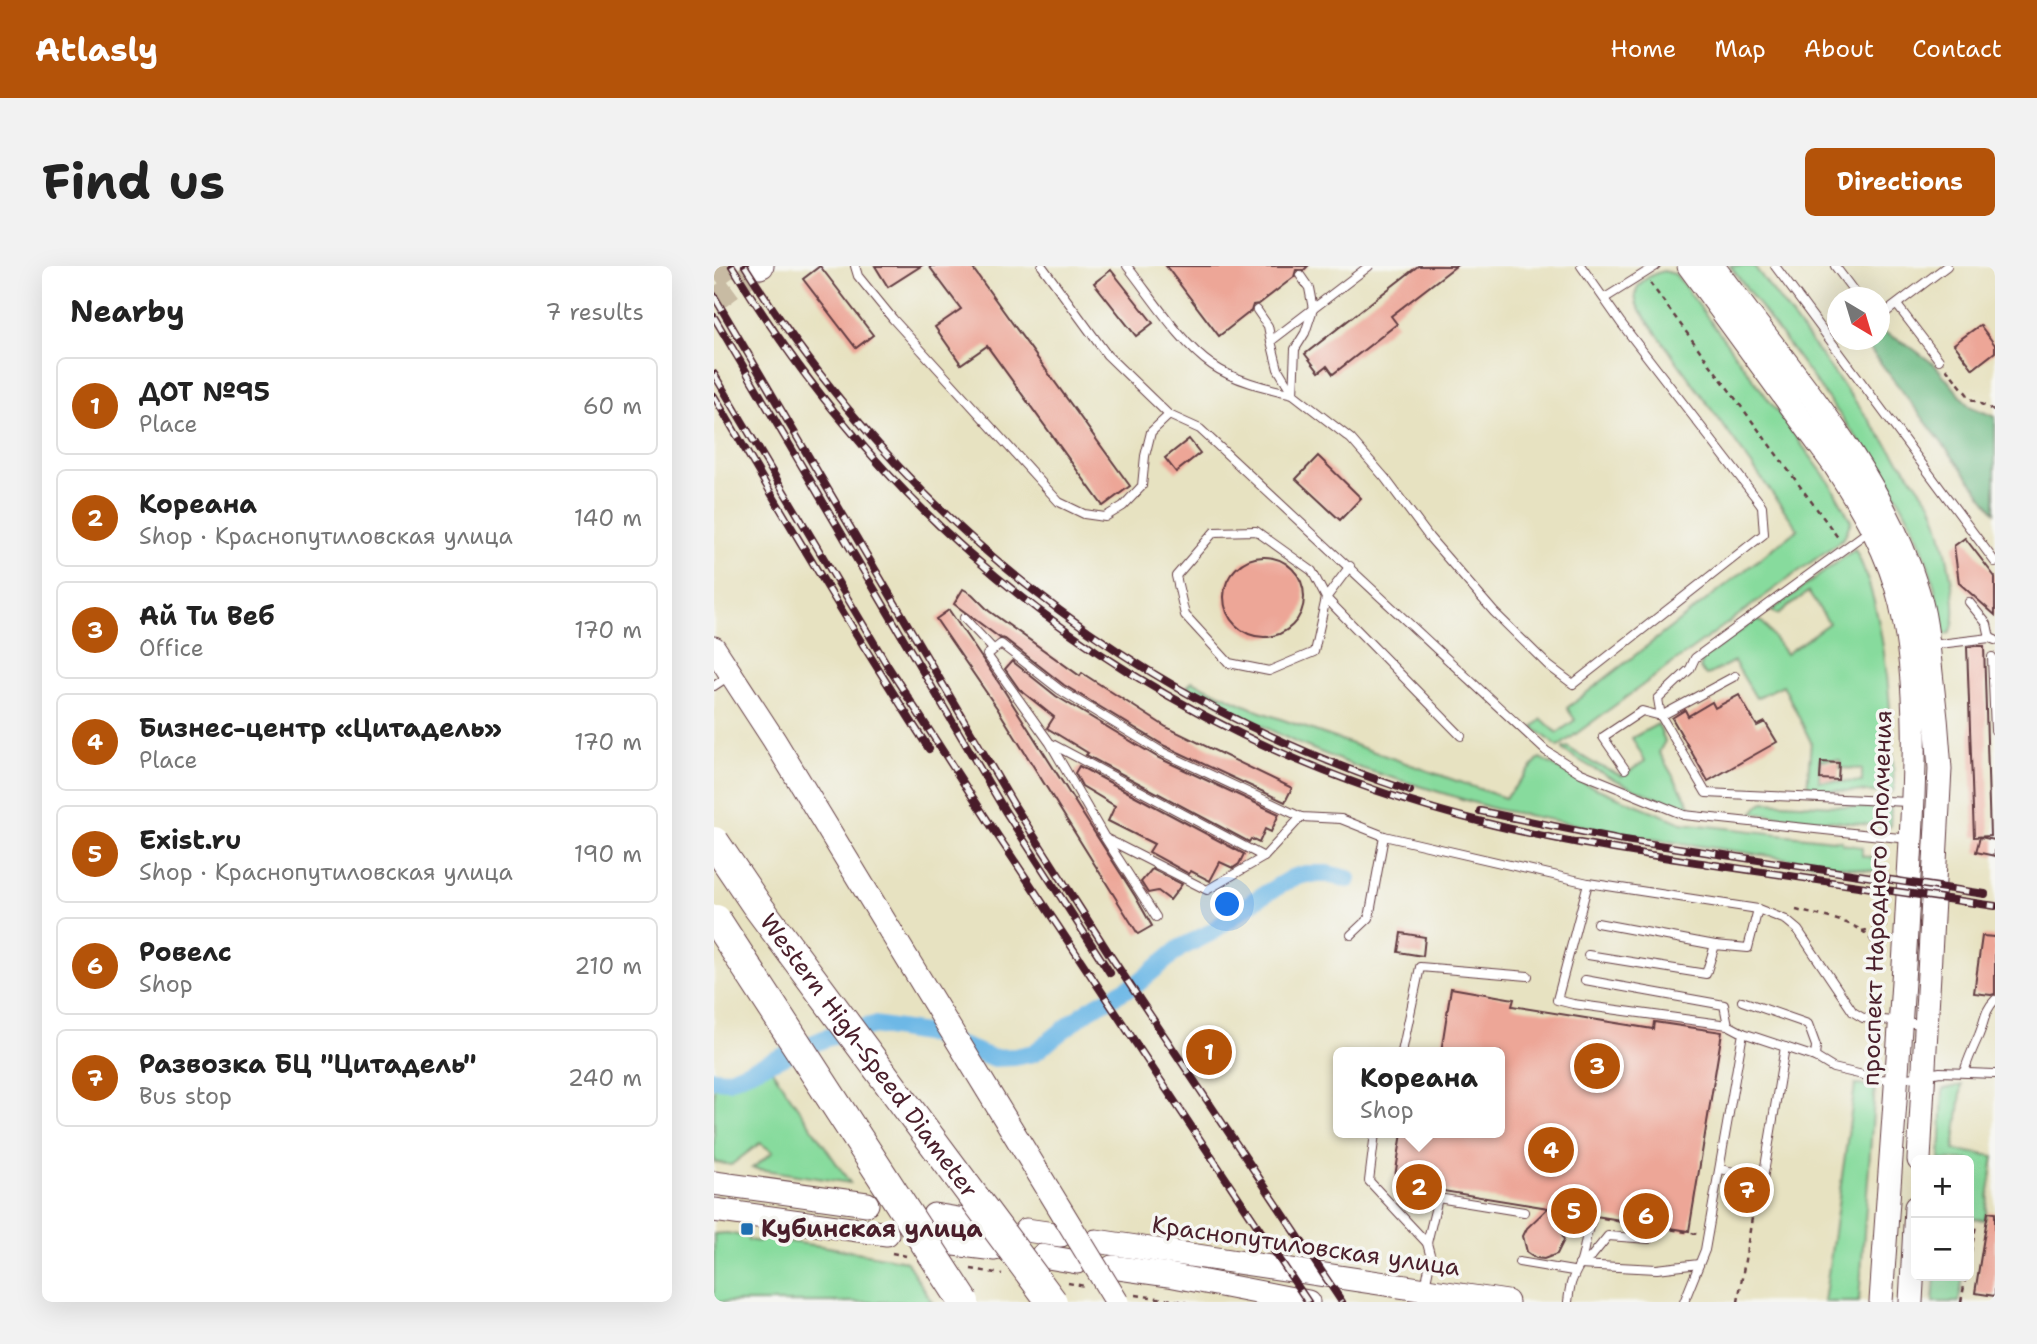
<!DOCTYPE html>
<html lang="en">
<head>
<meta charset="utf-8">
<style>
  body { margin:0; font-family:"Shantell Sans",sans-serif; background:#f2f2f2; color:#222 }
  .controls { position:absolute; right:21px; bottom:21px; display:grid; overflow:hidden; border-radius:10px; box-shadow:0 7px 28px #0002 }
  .controls button { width:63px; height:63px; display:grid; place-items:center; padding:0; border:0; border-bottom:2px solid #e0e0e0; background:#fff; color:#222; font:35px sans-serif }
  .compass { position:absolute; left:1113px; top:21px; width:63px; height:63px; border-radius:50%; background:#fff; box-shadow:0 7px 28px #0002; rotate:142deg }
  .you { position:absolute; left:514px; top:639px; width:24px; height:24px; margin:-18px; border:5px solid #fff; border-radius:50%; background:#1a73e8; box-shadow:0 0 0 10px #1a73e833 }
  .badge { display:grid; place-items:center; width:46px; height:46px; border-radius:50%; background:#b45309; color:#fff; font-size:23px; font-weight:700 }
  .pin { position:absolute; translate:-50% -50%; border:4px solid #fff; box-shadow:0 2px 7px #0006 }
  .popup { position:absolute; left:619px; top:781px; width:172px; height:91px; box-sizing:border-box; display:grid; place-content:center; border-radius:10px; background:#fff; filter:drop-shadow(0 2px 5px #0005); font-size:23px; white-space:nowrap; color:#767676 }
  .popup b { font-size:26px; color:#222 }
  .popup::after { content:''; position:absolute; left:50%; top:100%; margin-left:-14px; border:14px solid transparent; border-top-color:#fff }
  .list { margin:0; padding:0; list-style:none }
  h2 { display:flex; justify-content:space-between; align-items:center; height:91px; margin:0; padding:0 28px; font-size:30px }
  h2 small { font-size:23px; font-weight:400; color:#767676 }
  .list li { display:grid; grid-template-columns:46px 1fr auto; gap:21px; align-items:center; box-sizing:border-box; height:98px; margin:0 14px 14px; padding:0 14px; border:2px solid #e0e0e0; border-radius:10px }
  .list b { display:block; font-size:26px; white-space:nowrap }
  .list p { margin:0; font-size:23px; white-space:nowrap; color:#767676 }
  .list em { font-size:23px; font-style:normal; color:#767676 }
  .map { position:relative; flex:none; width:1281px; height:1036px; overflow:hidden; border-radius:10px }
  header { display:flex; align-items:center; gap:42px; box-sizing:border-box; height:98px; padding:0 35px; background:#b45309; color:#fff }
  header strong { font-size:33px }
  nav { display:flex; gap:38px; margin-inline-start:auto; font-size:24px }
  .intro { display:flex; align-items:center; justify-content:space-between; box-sizing:border-box; height:168px; padding:0 42px }
  h1 { margin:0; font-size:49px }
  .button { padding:18px 32px; border-radius:10px; background:#b45309; color:#fff; font-size:24px; font-weight:700 }
  main { display:flex; gap:42px; padding:0 42px }
  aside { flex:1; background:#fff; border-radius:10px; box-shadow:0 7px 28px #0002 }
  .map>svg:first-child { display:block }
  .green { fill:#87db9d; stroke:#687d64; stroke-width:2; fill-rule:evenodd }
  .forest { fill:#6dbb84; stroke:#5c6d58; stroke-width:2 }
  .lines { fill:none; stroke-linecap:round; stroke-linejoin:round }
  .canal { stroke:#6db8e6; stroke-width:18 }
  .building { fill:#eda697 }
  .secondary-tunnel { stroke:#c8bba3; stroke-width:23; stroke-dasharray:23 11; stroke-linecap:butt }
  .service-casing { stroke:#623c42; stroke-width:10 }
  .secondary-casing { stroke:#623c42; stroke-width:25 }
  .path { stroke:#623c42; stroke-width:2.5; stroke-dasharray:5 5; stroke-linecap:butt }
  .service { stroke:#fff; stroke-width:8 }
  .secondary { stroke:#fff; stroke-width:23 }
  .rail-casing { stroke:#4a1f2b; stroke-width:8 }
  .rail { stroke:#f6f6f2; stroke-width:5; stroke-dasharray:16; stroke-linecap:butt }
  .secondary-bridge-casing { stroke:#623c42; stroke-width:25; stroke-linecap:butt }
  .motorway-bridge-casing { stroke:#623c42; stroke-width:32; stroke-linecap:butt }
  .secondary-bridge { stroke:#fff; stroke-width:23 }
  .motorway-bridge { stroke:#fff; stroke-width:30 }
  .poi-dot { fill:#1f6fb2; stroke:#f6f6f2; stroke-width:2.5 }
  .labels { text-anchor:middle; dominant-baseline:central; stroke-width:7; stroke-linejoin:round; paint-order:stroke }
  .street-label { font-size:24px; fill:#4a1f2b; stroke:#f6f6f2 }
  .poi-label { font-size:24px; font-weight:bold; fill:#4a1f2b; stroke:#f6f6f2; text-anchor:start }
</style>
</head>
<body>
<header>
<strong>Atlasly</strong>
<nav><a>Home</a><a>Map</a><a>About</a><a>Contact</a></nav>
</header>
<div class="intro"><h1>Find us</h1><a class="button">Directions</a></div>
<main>
<aside>
<h2>Nearby<small>7 results</small></h2>
<ul class="list">
<li><span class="badge">1</span><div><b>ДОТ №95</b><p>Place</p></div><em>60 m</em></li>
<li><span class="badge">2</span><div><b>Кореана</b><p>Shop · Краснопутиловская улица</p></div><em>140 m</em></li>
<li><span class="badge">3</span><div><b>Ай Ти Веб</b><p>Office</p></div><em>170 m</em></li>
<li><span class="badge">4</span><div><b>Бизнес-центр «Цитадель»</b><p>Place</p></div><em>170 m</em></li>
<li><span class="badge">5</span><div><b>Exist.ru</b><p>Shop · Краснопутиловская улица</p></div><em>190 m</em></li>
<li><span class="badge">6</span><div><b>Ровелс</b><p>Shop</p></div><em>210 m</em></li>
<li><span class="badge">7</span><div><b>Развозка БЦ &quot;Цитадель&quot;</b><p>Bus stop</p></div><em>240 m</em></li>
</ul>
</aside>
<div class="map">
<svg width="1281" height="1036" viewBox="0 0 1281 1036">
  <rect width="100%" height="100%" fill="#f6f6f2"/>
  <filter id="ink" filterUnits="userSpaceOnUse"><feTurbulence type="fractalNoise" baseFrequency=".0143" numOctaves="2"/><feDisplacementMap in="SourceGraphic" scale="14" xChannelSelector="R" yChannelSelector="G"/><feConvolveMatrix kernelMatrix="1 2 1 2 8 2 1 2 1" color-interpolation-filters="sRGB"/></filter>
  <filter id="wash" filterUnits="userSpaceOnUse"><feTurbulence type="fractalNoise" baseFrequency=".00686" numOctaves="4" result="noise"/><feDisplacementMap in="SourceGraphic" scale="28" xChannelSelector="R" yChannelSelector="G"/><feGaussianBlur stdDeviation="1.57" result="paint"/><feColorMatrix in="noise" values="0 0 0 0 0 0 0 0 0 0 0 0 0 0 0 0 0 1.4 0 .05"/><feComposite in="paint" operator="in"/></filter>
  <g filter="url(#wash)">
    <rect width="100%" height="100%" fill="#e7e2c1"/>
    <g class="green">
      <path d="M1016 0H1040L1217 237C1228 261 1249 346 1236 367L1229 369C1222 306 1203 259 1168 206Z"/>
      <path d="M949 5 961 8 966 14 1116 217 1137 255 1130 272 844 481 819 461 828 453 843 467 861 454 853 442 1084 263 925 43C914 22 930 11 949 5Z"/>
      <path d="M1141 283C1173 346 1178 452 1180 522L1178 526 1174 527 1093 523 1097 476 1069 419 1042 432 1020 395 996 408 992 409 986 403 988 395 991 391 1043 353 1050 358 1072 388 1115 357 1094 326 1064 348 1057 345ZM1106 494H1126V502L1148 503V516L1105 515Z"/>
      <path d="M478 415 544 445 791 532 826 492 874 519 968 557 1128 575V578L1148 581V590L1167 593 1166 606 938 573 781 543 646 502 581 476 530 451 473 421Z"/>
      <path d="M944 458 951 475 945 486 977 541C933 531 887 509 849 484V482L853 481 879 497 908 510 931 495 918 472Z"/>
      <path d="M1050 536 1177 543 1176 561 1039 547 1045 539Z"/>
      <path d="M56 801 136 917 38 902 59 886 46 877 17 899 0 896V818H18Z"/>
      <path d="M1141 819 1161 820 1145 1034 1144 1036H1110Z"/>
      <path d="M1248 819 1240 884 1280 890 1271 954 1255 952V894H1226L1229 823Z"/>
      <path d="M13 967 34 971V974L46 976 47 972 114 981 192 995 218 1036H0V968Z"/>
      <path d="M1221 1010H1249L1245 1036H1219Z"/>
    </g>
    <path class="forest" d="M1166 64 1194 79 1221 99 1255 140 1281 151V246L1149 74H1166Z"/>
    <g class="lines">
      <path class="canal" d="M0 813 14 814 112 772 160 759 216 768 278 792 301 791 320 787 376 743 424 717 466 682 496 667 541 634 578 612 592 608H613L634 613"/>
    </g>
    <g id="blocks">
      <g class="building">
        <path d="M106 0 159 69 142 82 89 13Z"/>
        <path d="M161 0H207L174 21Z"/>
        <path d="M215 0H257L416 220 389 240 273 80 247 98 221 61 247 43Z"/>
        <path d="M452 0H594L590 4H582L580 11 545 38 539 39 537 45 505 70Z"/>
        <path d="M704 0H742L677 50 683 58 619 108 613 100 605 106 591 88Z"/>
        <path d="M397 4 439 57 422 70 380 17Z"/>
        <path d="M1266 59 1281 79V86L1259 103 1240 78Z"/>
        <path d="M475 173 486 187 462 206 451 192Z"/>
        <path d="M604 190 647 232 626 254 582 213Z"/>
        <path d="M1251 272 1281 311V349L1245 317 1240 280Z"/>
        <circle cx="550" cy="331" r="40"/>
        <path d="M249 323 258 328 275 345 366 410 368 407 452 461 578 522 571 536 451 480 350 419 291 373 286 372 240 338Z"/>
        <path d="M235 344 289 423 421 630 438 660 424 668 283 442 222 353Z"/>
        <path d="M1261 380H1270L1276 570 1260 571 1253 381Z"/>
        <path d="M298 395 342 430 445 492 565 548 557 566 551 563 545 577 537 573 535 576 372 489 374 487 333 462 340 451 305 423 291 403Z"/>
        <path d="M1025 429 1043 460 1051 456 1063 476 994 515 958 452 971 444 974 450 998 436 1001 442Z"/>
        <path d="M1107 496 1125 497 1124 514 1106 513Z"/>
        <path d="M365 500 530 588 525 598 519 602 506 596 496 615 477 605 475 608 435 586 440 578 394 555 401 540 368 520 361 507Z"/>
        <path d="M1266 571 1281 574V590L1262 586Z"/>
        <path d="M438 603 468 618 456 634 444 625 434 627 427 616Z"/>
        <path d="M687 667 711 671 709 690 684 686Z"/>
        <path d="M1268 670 1281 671V728L1277 729 1260 727Z"/>
        <path d="M737 722 800 733 798 740 939 763 940 756 1008 766 975 965 838 943 850 974 843 988 830 993 822 992 813 986 809 970 813 962 834 942 680 917 688 867H786V786H727Z"/>
        <path d="M490 778 501 781 509 790 499 796 487 794Z"/>
        <path d="M1274 946 1281 947V1030L1261 1027Z"/>
      </g>
    </g>
  </g>
  <g filter="url(#ink)">
    <use href="#blocks" fill-opacity="0" stroke="#623c42" stroke-width="2"/>
    <g class="lines">
      <g class="secondary-tunnel">
        <path d="M0 11 15 0"/>
        <path d="M0 35 46 1"/>
      </g>
      <g class="service-casing">
        <g id="service">
          <path d="M141 0 144 10 179 53 345 236 370 248 391 251 409 240 428 220 431 190 437 166 455 149"/>
          <path d="M328 0 393 89 455 149 486 163 832 485 867 507 970 549 1195 573"/>
          <path d="M413 0C437 30 467 78 498 99 521 115 553 122 579 128L581 83 591 67 599 43 595 22 586 9"/>
          <path d="M655 0 557 75 564 103 579 128 637 173 671 212 715 271 780 346 835 400 859 418 1050 268 1048 240 1046 237 907 57 867 0"/>
          <path d="M1061 0 1281 296"/>
          <path d="M1121 0 1145 32"/>
          <path d="M891 32 942 0"/>
          <path d="M1183 39 1225 94"/>
          <path d="M543 44 554 60 557 75"/>
          <path d="M1166 48 1171 47 1233 0"/>
          <path d="M1156 264 981 392 976 403 944 433 947 450 992 527 1195 536"/>
          <path d="M636 300 612 332 600 386 555 405 515 397 471 349 462 310 500 266 542 265 598 305 612 332 747 470"/>
          <path d="M1255 336 1273 358 1276 372"/>
          <path d="M250 352 279 383"/>
          <path d="M1217 379 1276 372 1281 374"/>
          <path d="M1278 391 1281 464"/>
          <path d="M0 420 15 410"/>
          <path d="M338 478 550 591 587 551"/>
          <path d="M911 503 889 471 928 445 947 450 1021 410"/>
          <path d="M393 573 493 624 550 591"/>
          <path d="M874 617 843 734 859 738 1014 759 1029 767"/>
          <path d="M442 651 391 572 336 477 273 389 287 378 346 424 448 486 587 551 627 553 670 570 874 617 1044 643 1072 654 1084 664 1139 746 1149 752 1209 758"/>
          <path d="M883 657 1001 679"/>
          <path d="M637 669 655 652 670 570"/>
          <path d="M874 689 992 708 1001 679 1034 682 1044 643"/>
          <path d="M871 714 1010 739 1014 759"/>
          <path d="M1028 735 1094 758 1102 780 1101 791"/>
          <path d="M688 786 706 701 814 710"/>
          <path d="M1250 806C1254 793 1259 782 1265 769 1271 755 1270 745 1281 734"/>
          <path d="M661 867 655 915 713 977"/>
          <path d="M1007 903 1049 913 1071 781"/>
          <path d="M805 996 859 1005"/>
          <path d="M865 999 943 1003 985 998"/>
          <path d="M865 999 877 991 894 970 935 973"/>
          <path d="M711 1021 717 992 713 977 724 932 810 946"/>
          <path d="M854 1036C856 1018 857 1015 865 1000 871 989 870 971 877 956"/>
          <path d="M970 1036 991 984 1029 767 1101 791 1119 802 1166 813 1183 814 1226 806 1281 808"/>
        </g>
      </g>
      <g class="secondary-casing">
        <g id="secondary">
          <path d="M975 0 1121 200C1149 243 1175 287 1187 338 1208 433 1199 533 1194 629 1187 765 1176 900 1167 1036"/>
          <path d="M999 0C1073 102 1165 200 1203 323 1212 350 1214 379 1217 407 1221 439 1224 471 1226 503L1205 894"/>
          <path d="M46 1 48 0"/>
          <path d="M0 382 60 474 177 666"/>
          <path d="M0 917 153 938"/>
          <path d="M0 944 173 968"/>
          <path d="M220 949 263 956"/>
          <path d="M312 964 347 969"/>
          <path d="M382 975 793 1036"/>
          <path d="M240 978 281 983"/>
          <path d="M328 990 363 996"/>
          <path d="M398 1001 455 1009 594 1036"/>
          <path d="M1197 1036 1202 941"/>
        </g>
      </g>
      <g class="path">
        <path d="M936 17 1125 273"/>
        <path d="M1232 102 1257 133 1281 145"/>
        <path d="M1082 644C1101 649 1137 654 1152 668 1160 676 1163 687 1172 695"/>
        <path d="M1148 665 1173 660"/>
        <path d="M889 952 903 955"/>
        <path d="M903 955 928 959"/>
        <path d="M938 960 983 968"/>
        <path d="M178 987 192 990"/>
        <path d="M1255 996 1262 959"/>
        <path d="M257 1003 288 1008"/>
        <path d="M354 1017 371 1020"/>
        <path d="M422 1029 472 1036"/>
        <path d="M1024 1036 1041 934 1045 923"/>
        <path d="M1247 1036 1252 1010"/>
      </g>
      <use href="#service" class="service"/>
      <use href="#secondary" class="secondary"/>
      <g class="rail-casing">
        <g id="rail">
          <path d="M18 0C52 55 88 108 130 157 292 355 521 494 768 556 842 575 918 586 994 598 1090 612 1185 626 1281 640"/>
          <path d="M31 0C189 252 413 432 696 525"/>
          <path d="M0 30 300 539 396 689 628 1036"/>
          <path d="M0 51 291 545 396 707"/>
          <path d="M0 108 175 402 274 555 594 1036"/>
          <path d="M0 130C69 249 140 367 215 483"/>
          <path d="M766 545 904 573 1271 628"/>
        </g>
      </g>
      <use href="#rail" class="rail"/>
      <g class="secondary-bridge-casing">
        <path id="secondary-bridge" d="M177 666 403 1036"/>
      </g>
      <g class="motorway-bridge-casing">
        <g id="motorway-bridge">
          <path id="s1" d="M0 576 42 638 338 1036"/>
          <path d="M2 654 250 1036"/>
        </g>
      </g>
      <use href="#secondary-bridge" class="secondary-bridge"/>
      <use href="#motorway-bridge" class="motorway-bridge"/>
    </g>
  </g>
  <rect class="poi-dot" x="26" y="956" width="14" height="14" rx="3.5"/>
  <g class="labels">
    <g class="street-label">
      <text transform="translate(1163 632) rotate(-88)">проспект Народного Ополчения</text>
      <text stroke="none"><textPath href="#s1" startOffset="264">Western High-Speed Diameter</textPath></text>
      <text transform="translate(592 980) rotate(8)">Краснопутиловская улица</text>
    </g>
    <g class="poi-label">
      <text x="47" y="963">Кубинская улица</text>
    </g>
  </g>
</svg>
<div class="controls">
<button>+</button>
<button>−</button>
</div>
<svg class="compass" viewBox="-18 -18 36 36"><path d="M0-13l5 13h-10z" fill="#e53935"/><path d="M0 13l5-13h-10z" fill="#767676"/></svg>
<div class="you"></div>
<div class="pin badge" style="left:495px;top:786px">1</div>
<div class="pin badge" style="left:705px;top:921px">2</div>
<div class="popup"><b>Кореана</b>Shop</div>
<div class="pin badge" style="left:883px;top:800px">3</div>
<div class="pin badge" style="left:837px;top:884px">4</div>
<div class="pin badge" style="left:860px;top:945px">5</div>
<div class="pin badge" style="left:932px;top:950px">6</div>
<div class="pin badge" style="left:1033px;top:924px">7</div>
</div>
</main>
</body>
</html>
